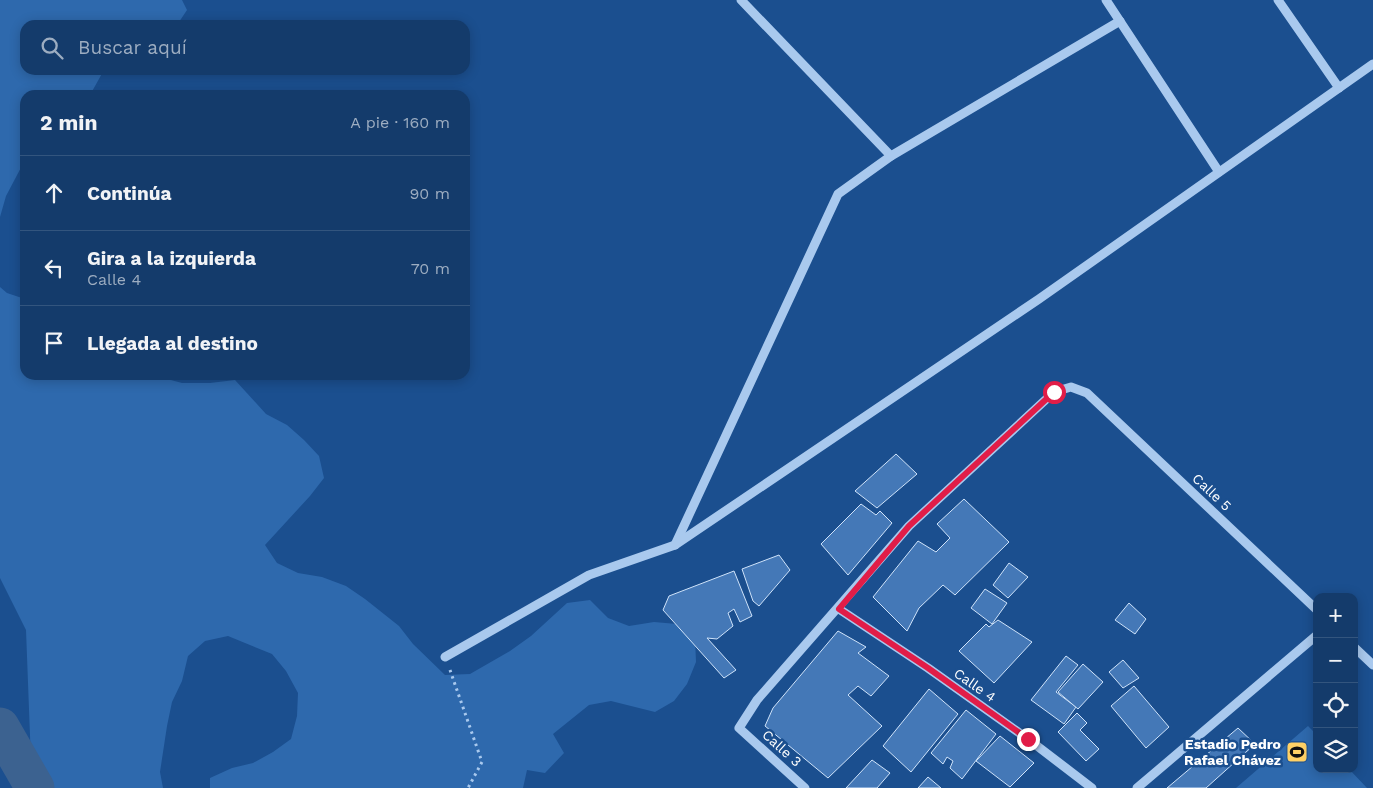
<!DOCTYPE html>
<html lang="es">
<head>
<meta charset="utf-8">
<style>
  body { margin:0; font-family:"Work Sans",sans-serif; background:#1d4271; color:#f1f3f6 }
  .controls { position:absolute; right:15px; bottom:15px; display:grid; overflow:hidden; border-radius:10px; box-shadow:0 2px 12px #0003 }
  .controls button { width:45px; height:45px; display:grid; place-items:center; padding:0; border:0; border-bottom:1px solid #33557e; background:#143b6b; color:#f1f3f6; font:25px sans-serif }
  .stop { position:absolute; width:15px; height:15px; margin:-11px; border:4px solid #e11d48; border-radius:50%; background:#fff }
  .stop.end { background:#e11d48; border-color:#fff; box-shadow:0 1px 5px #0008 }
  .list { margin:0; padding:0; list-style:none }
  h2 { display:flex; justify-content:space-between; align-items:center; height:65px; margin:0; padding:0 20px; font-size:21px }
  h2 small { font-size:16px; font-weight:400; color:#9dadc1 }
  .list li { display:grid; grid-template-columns:32px 1fr auto; gap:15px; align-items:center; box-sizing:border-box; height:75px; padding:0 20px; border-top:1px solid #33557e }
  .list b { display:block; font-size:19px; white-space:nowrap }
  .list p { margin:0; font-size:16px; white-space:nowrap; color:#9dadc1 }
  .list em { font-size:16px; font-style:normal; color:#9dadc1 }
  .icon { flex:none; width:28px; height:28px; fill:none; stroke:currentColor; stroke-width:2; stroke-linecap:round; stroke-linejoin:round }
  .map { position:relative; flex:none; width:1373px; height:788px; overflow:hidden }
  .search { position:absolute; background:#143b6b; box-shadow:0 2px 12px #0003; left:20px; top:20px; width:450px; height:55px; display:flex; align-items:center; gap:12px; box-sizing:border-box; padding:0 18px; border-radius:15px; color:#9dadc1; font-size:19px }
  .panel { position:absolute; background:#143b6b; box-shadow:0 2px 12px #0003; left:20px; top:90px; width:450px; height:290px; border-radius:15px }
  .map>svg:first-child { display:block }
  .green { fill:#2e69ad }
  .lines { fill:none; stroke-linecap:round; stroke-linejoin:round }
  .river { stroke:#3c6290; stroke-width:39 }
  .building { fill:#4478b7; stroke:#cfe3fa }
  .path { stroke:#a9c9ee; stroke-width:3; stroke-dasharray:2.5 4; stroke-linecap:butt }
  .minor { stroke:#a9c9ee; stroke-width:9 }
  .route { stroke:#e11d48; stroke-width:6 }
  .labels { text-anchor:middle; dominant-baseline:central; stroke-width:5; stroke-linejoin:round; paint-order:stroke }
  .street-label { font-size:14px; fill:#fff; stroke:#1b4f8f }
  .poi-label { font-size:14px; font-weight:bold; fill:#fff; stroke:#1b4f8f; text-anchor:end }
</style>
</head>
<body>
<div class="map">
<svg width="1373" height="788" viewBox="0 0 1373 788">
  <rect width="100%" height="100%" fill="#1b4f8f"/>
  <g class="green">
    <path d="M0 0H182L187 10 177 25H25V70H104L90 95H25V160L6 196 0 217Z"/>
    <path d="M0 287 7 293 25 299V375H152L182 383H210L235 380 266 414 287 425 304 440 319 456 324 478 310 496 265 545 277 563 298 573 322 577 346 586 365 599 399 626 413 644 445 675 470 674 510 651 531 636 567 603 590 600 608 618 629 626 654 622 677 624 695 638 696 662 687 684 674 701 655 712 611 701 589 705 553 734 564 753 545 773 527 770 523 788H210V778L232 768 253 763 273 752 291 739 297 716 298 693 286 671 272 654 228 636 205 641 188 656 182 681 172 702 167 726 160 772 163 788H32L26 630 0 578Z"/>
    <path d="M1308 726 1317 735V769H1349L1367 788H1236Z"/>
  </g>
  <g class="lines">
    <path class="river" d="M0 727 35 788"/>
  </g>
  <g class="building">
    <path d="M896 454 917 474 877 508 855 491Z"/>
    <path d="M964 499 1009 542 955 595 943 585 919 608 907 631 873 597 918 541 936 552 950 538 937 524Z"/>
    <path d="M861 504 876 515 880 511 892 523 848 575 821 544Z"/>
    <path d="M779 555 790 570 759 606 753 601 742 569Z"/>
    <path d="M1009 563 1028 577 1008 598 993 585Z"/>
    <path d="M734 571 752 616 740 622 734 609 728 613 733 626 717 639 707 638 736 670 724 678 663 610 669 596Z"/>
    <path d="M985 589 1007 603 992 624 971 608Z"/>
    <path d="M1129 603 1146 619 1135 634 1115 620Z"/>
    <path d="M998 620 1032 642 994 683 959 651 986 624 989 627Z"/>
    <path d="M838 631 866 647 858 653 889 676 871 696 858 686 848 695 882 726 828 778 765 726 773 708Z"/>
    <path d="M1066 656 1078 665 1056 692 1076 707 1064 724 1031 700Z"/>
    <path d="M1123 660 1139 678 1123 688 1109 672Z"/>
    <path d="M1083 664 1103 682 1078 709 1058 692Z"/>
    <path d="M1134 686 1169 727 1146 748 1111 706Z"/>
    <path d="M929 689 958 714 911 772 883 746Z"/>
    <path d="M966 710 996 734 962 779 950 768 953 761 947 757 943 764 931 753Z"/>
    <path d="M1077 713 1087 723 1080 730 1099 749 1086 761 1058 732Z"/>
    <path d="M1238 728 1255 744 1206 788H1167Z"/>
    <path d="M1000 736 1034 763 1010 787 976 761Z"/>
    <path d="M872 760 890 773 877 788H846Z"/>
    <path d="M928 777 941 788H918Z"/>
  </g>
  <g class="lines">
    <path class="path" d="M450 670 482 762 468 788"/>
    <g class="minor">
      <path d="M741 0 891 156"/>
      <path d="M1106 0 1219 172"/>
      <path d="M1278 0 1339 88"/>
      <path d="M675 545 838 194 891 156 1120 21"/>
      <path d="M839 609 928 668 1028 739 1092 788"/>
      <path d="M1354 647 1373 665"/>
      <path d="M445 657 589 575 675 545 1039 299 1373 64"/>
      <path d="M805 788 739 728 757 700 909 526 1054 392 1071 387 1087 393 1317 610"/>
      <path d="M1137 788 1317 635"/>
    </g>
  </g>
  <g class="lines">
    <path class="route" d="M1028 739 928 668 839 609 909 526 1054 392"/>
  </g>
  <defs>
    <g id="stadium-square" transform="scale(1.125)"><rect x="-9" y="-9" width="18" height="18" rx="4" fill="#ffd166" stroke="#1b4f8f"/><path d="M0-5a6.5 5 0 1 0 0 10a6.5 5 0 1 0 0-10ZM-3.5-1.8h7v3.6h-7Z" fill="#111"/></g>
  </defs>
  <g fill-rule="evenodd">
    <use href="#stadium-square" x="1297" y="752"/>
  </g>
  <g class="labels">
    <g class="street-label">
      <text transform="translate(1212 492) rotate(43)">Calle 5</text>
      <text transform="translate(975 685) rotate(35)">Calle 4</text>
      <text transform="translate(782 748) rotate(42)">Calle 3</text>
    </g>
    <g class="poi-label">
      <text x="1281" y="744">Estadio Pedro<tspan x="1281" dy="16">Rafael Chávez</tspan></text>
    </g>
  </g>
</svg>
<div class="controls">
<button>+</button>
<button>−</button>
<button><svg class="icon" aria-label="locate" viewBox="0 0 24 24"><circle cx="12" cy="12" r="6"/><path d="M12 2v4M12 18v4M2 12h4M18 12h4"/></svg></button>
<button><svg class="icon" aria-label="layers" viewBox="0 0 24 24"><path d="M12 4l9 5-9 5-9-5zM3 14l9 5 9-5"/></svg></button>
</div>
<div class="stop" style="left:1054px;top:392px"></div>
<div class="stop end" style="left:1028px;top:739px"></div>
<div class="search"><svg class="icon" aria-label="search" viewBox="0 0 24 24"><circle cx="10" cy="10" r="6"/><path d="M15 15l6 6"/></svg>Buscar aquí</div>
<section class="panel">
<h2>2 min<small>A pie · 160 m</small></h2>
<ul class="list">
<li><svg class="icon" aria-label="ahead" viewBox="0 0 24 24"><path d="M12 20V5M6 11l6-6 6 6"/></svg><div><b>Continúa</b></div><em>90 m</em></li>
<li><svg class="icon" aria-label="left" viewBox="0 0 24 24"><path d="M17 20v-9H6M10 6l-5 5 5 5"/></svg><div><b>Gira a la izquierda</b><p>Calle 4</p></div><em>70 m</em></li>
<li><svg class="icon" aria-label="arrive" viewBox="0 0 24 24"><path d="M6 21V4h12l-3 4 3 4H6"/></svg><div><b>Llegada al destino</b></div></li>
</ul>
</section>
</div>
</body>
</html>
